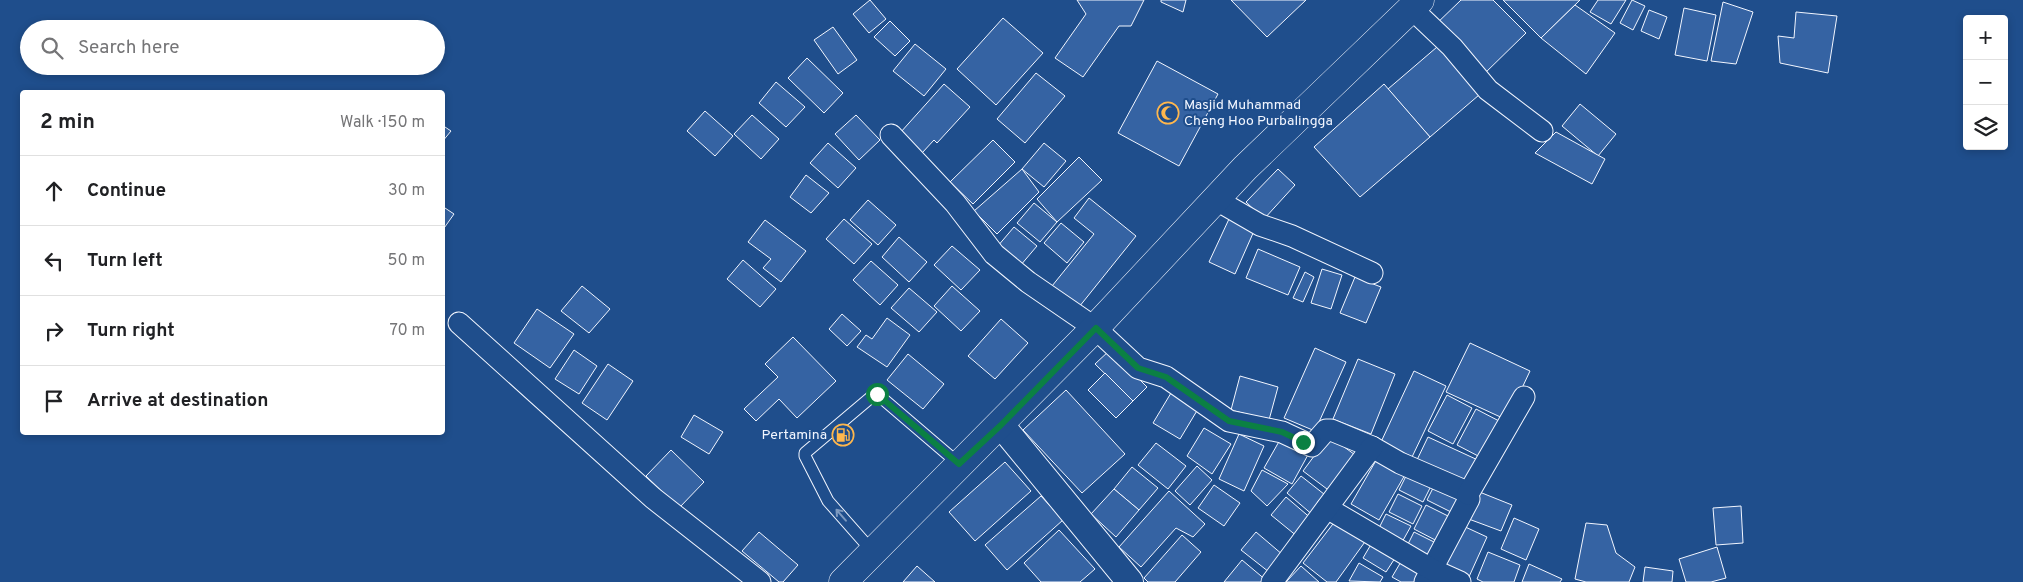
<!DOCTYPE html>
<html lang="en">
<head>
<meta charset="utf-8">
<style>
  body { margin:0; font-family:Overpass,sans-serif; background:#f2f2f2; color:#202124 }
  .controls { position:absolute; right:15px; top:15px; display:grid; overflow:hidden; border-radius:5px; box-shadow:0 2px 8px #0003 }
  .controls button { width:45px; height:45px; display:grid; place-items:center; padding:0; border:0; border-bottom:1px solid #e0e0e0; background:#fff; color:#202124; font:25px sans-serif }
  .stop { position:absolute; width:15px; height:15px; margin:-11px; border:4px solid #0b8043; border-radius:50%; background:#fff }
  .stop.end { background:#0b8043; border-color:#fff; box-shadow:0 1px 5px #0008 }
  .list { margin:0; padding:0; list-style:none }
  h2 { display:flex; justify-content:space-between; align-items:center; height:65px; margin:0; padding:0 20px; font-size:21px }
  h2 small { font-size:16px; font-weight:400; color:#757577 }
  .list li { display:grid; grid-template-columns:32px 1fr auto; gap:15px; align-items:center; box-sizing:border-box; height:70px; padding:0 20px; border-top:1px solid #e0e0e0 }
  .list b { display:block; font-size:19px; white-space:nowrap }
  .list em { font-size:16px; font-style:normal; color:#757577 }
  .icon { flex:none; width:28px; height:28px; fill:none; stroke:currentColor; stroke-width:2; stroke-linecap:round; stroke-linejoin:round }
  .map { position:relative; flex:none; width:2023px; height:582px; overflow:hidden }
  .search { position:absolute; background:#fff; box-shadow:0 2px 8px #0003; left:20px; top:20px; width:425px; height:55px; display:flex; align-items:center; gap:12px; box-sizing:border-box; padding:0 18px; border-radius:28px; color:#757577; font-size:19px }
  .panel { position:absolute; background:#fff; box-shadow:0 2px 8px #0003; left:20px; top:90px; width:425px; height:345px; border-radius:5px }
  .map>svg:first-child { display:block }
  .building { fill:#3563a3; stroke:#f2f6ff }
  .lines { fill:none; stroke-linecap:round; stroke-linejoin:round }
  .service-casing { stroke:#f2f6ff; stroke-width:13 }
  .minor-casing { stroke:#f2f6ff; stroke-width:23 }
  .tertiary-casing { stroke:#f2f6ff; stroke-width:28 }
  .primary-casing { stroke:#f2f6ff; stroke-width:29 }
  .service { stroke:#1f4e8c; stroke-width:11 }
  .minor { stroke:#1f4e8c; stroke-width:21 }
  .tertiary { stroke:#1f4e8c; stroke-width:26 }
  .primary { stroke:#1f4e8c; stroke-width:28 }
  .oneway { stroke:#7e9ac0 }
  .route { stroke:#0b8043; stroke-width:6 }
  .labels { text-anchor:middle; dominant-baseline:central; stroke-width:4; stroke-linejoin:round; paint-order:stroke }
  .poi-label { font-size:14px; fill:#f2f6ff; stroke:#1f4e8c; text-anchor:start }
</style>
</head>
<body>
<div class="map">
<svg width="2023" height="582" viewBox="0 0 2023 582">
  <rect width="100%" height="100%" fill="#1f4e8c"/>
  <g class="building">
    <path d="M870 0 886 19 869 33 853 14Z"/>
    <path d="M1077 0H1144L1131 26H1119L1083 77 1055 58 1086 14Z"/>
    <path d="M1161 0H1186L1183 12 1161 2Z"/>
    <path d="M1231 0H1306L1267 37Z"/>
    <path d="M1461 0H1493L1526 33 1482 76 1433 27Z"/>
    <path d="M1503 0H1580L1541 38Z"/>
    <path d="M1598 0H1626L1611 24 1590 12Z"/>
    <path d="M1632 0 1645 6 1633 30 1620 23Z"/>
    <path d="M1723 2 1753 12 1736 64 1711 61Z"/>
    <path d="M1575 5 1615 33 1586 74 1541 38Z"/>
    <path d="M1684 8 1716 15 1707 61 1675 55Z"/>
    <path d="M1649 10 1667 17 1659 39 1641 31Z"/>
    <path d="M1796 12 1837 16 1828 73 1780 63 1778 36 1794 38Z"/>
    <path d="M1003 18 1043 53 996 105 957 69Z"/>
    <path d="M890 21 910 41 895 56 874 37Z"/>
    <path d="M833 27 857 60 838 74 814 40Z"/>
    <path d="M1444 41 1486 89 1430 137 1388 89Z"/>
    <path d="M915 44 946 69 924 96 893 71Z"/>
    <path d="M807 58 843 93 824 113 788 78Z"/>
    <path d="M1157 61 1218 94 1179 166 1118 133Z"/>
    <path d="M1036 73 1065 96 1025 143 997 119Z"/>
    <path d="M776 82 805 107 786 127 759 103Z"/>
    <path d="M944 84 970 107 937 143 934 140 922 153 900 133Z"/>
    <path d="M1384 84 1430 137 1360 197 1314 147Z"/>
    <path d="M1580 104 1616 134 1598 156 1562 126Z"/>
    <path d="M705 111 733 136 715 156 687 131Z"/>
    <path d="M752 115 779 139 761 159 734 134Z"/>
    <path d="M856 115 880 140 859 160 835 134Z"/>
    <path d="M442 125 451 131 442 142Z"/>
    <path d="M1556 132 1605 159 1592 184 1535 153Z"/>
    <path d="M993 140 1015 162 973 204 950 182Z"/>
    <path d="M828 143 856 168 838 188 810 163Z"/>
    <path d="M1044 143 1066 161 1044 187 1022 169Z"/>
    <path d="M1079 157 1102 180 1057 222 1037 199Z"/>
    <path d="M1022 169 1039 192 997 234 974 211Z"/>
    <path d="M1278 169 1295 185 1264 219 1246 202Z"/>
    <path d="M806 175 829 193 811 213 790 197Z"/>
    <path d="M1089 198 1136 236 1079 307 1052 286 1094 234 1074 218Z"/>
    <path d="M868 200 896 225 878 245 850 220Z"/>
    <path d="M1034 203 1057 222 1040 242 1017 223Z"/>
    <path d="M442 206 454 214 442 231Z"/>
    <path d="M844 219 872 244 854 264 826 239Z"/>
    <path d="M1229 219 1254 231 1235 274 1209 262Z"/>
    <path d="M765 220 806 251 781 282 763 268 771 259 748 242Z"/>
    <path d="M1061 223 1084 242 1067 263 1044 243Z"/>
    <path d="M1014 227 1037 246 1020 266 997 247Z"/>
    <path d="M899 237 927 262 909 282 882 257Z"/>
    <path d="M952 246 980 270 961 290 934 265Z"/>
    <path d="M1258 249 1300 267 1288 295 1246 278Z"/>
    <path d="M743 260 776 289 760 307 727 279Z"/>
    <path d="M871 261 898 285 880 305 853 280Z"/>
    <path d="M1322 269 1342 275 1331 309 1311 303Z"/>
    <path d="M1305 272 1314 277 1303 302 1293 298Z"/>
    <path d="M1355 277 1381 287 1366 323 1340 313Z"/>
    <path d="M582 286 610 309 589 333 561 311Z"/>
    <path d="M952 286 980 311 961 331 934 306Z"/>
    <path d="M909 288 937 312 919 332 891 308Z"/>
    <path d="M537 309 574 334 550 368 514 343Z"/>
    <path d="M842 314 861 331 847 346 829 329Z"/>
    <path d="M887 318 910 335 887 367 857 347 866 335 872 339Z"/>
    <path d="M1001 319 1028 343 995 379 968 356Z"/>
    <path d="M793 337 836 381 797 418 779 399 756 421 744 409 778 377 765 364Z"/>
    <path d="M1470 343 1530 371 1507 420 1446 392Z"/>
    <path d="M1315 348 1346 362 1315 431 1284 418Z"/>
    <path d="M574 350 597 366 579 394 555 379Z"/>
    <path d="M1110 350 1147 387 1133 401 1095 364Z"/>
    <path d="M908 354 944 384 923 409 887 380Z"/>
    <path d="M1358 359 1395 374 1371 434 1333 419Z"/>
    <path d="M608 364 633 381 607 420 582 403Z"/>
    <path d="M1414 371 1446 386 1412 457 1381 442Z"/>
    <path d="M1105 373 1133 401 1116 418 1088 390Z"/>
    <path d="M1240 376 1278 387 1269 420 1231 410Z"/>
    <path d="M1066 390 1125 454 1082 493 1023 430Z"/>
    <path d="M1171 393 1198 409 1180 439 1153 423Z"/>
    <path d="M1447 395 1472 408 1453 444 1428 431Z"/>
    <path d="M1476 409 1501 422 1482 458 1457 445Z"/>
    <path d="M694 415 723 432 709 454 681 437Z"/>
    <path d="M1204 428 1231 444 1212 474 1187 456Z"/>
    <path d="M1239 434 1264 446 1244 491 1219 479Z"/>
    <path d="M1329 436 1358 457 1331 492 1303 471Z"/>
    <path d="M1428 437 1480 461 1467 489 1415 464Z"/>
    <path d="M1281 438 1309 453 1292 484 1264 468Z"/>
    <path d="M1156 443 1186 466 1168 489 1138 465Z"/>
    <path d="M671 450 704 482 679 508 646 476Z"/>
    <path d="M1378 457 1406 473 1379 520 1351 504Z"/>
    <path d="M1005 462 1031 491 975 541 949 512Z"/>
    <path d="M1197 466 1212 480 1190 505 1175 491Z"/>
    <path d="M1132 467 1158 488 1139 510 1114 489Z"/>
    <path d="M1262 470 1288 484 1267 506 1251 491Z"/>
    <path d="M1408 472 1432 484 1423 502 1399 490Z"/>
    <path d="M1301 476 1329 498 1314 516 1287 493Z"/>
    <path d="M1436 482 1460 494 1451 512 1427 500Z"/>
    <path d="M1214 485 1240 503 1224 526 1198 508Z"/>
    <path d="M1114 489 1139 510 1116 537 1091 514Z"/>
    <path d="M1169 491 1205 524 1193 537 1176 528 1141 567 1119 547Z"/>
    <path d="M1477 491 1512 505 1501 531 1466 518Z"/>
    <path d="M1398 494 1422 506 1413 524 1389 512Z"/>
    <path d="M1041 496 1063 520 1007 570 985 545Z"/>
    <path d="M1286 497 1313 520 1298 537 1271 515Z"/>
    <path d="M1426 505 1450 517 1439 542 1414 529Z"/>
    <path d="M1741 506 1743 543 1716 545 1713 508Z"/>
    <path d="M1386 514 1411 526 1401 544 1377 532Z"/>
    <path d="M1514 518 1539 529 1526 560 1501 549Z"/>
    <path d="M1336 520 1367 539 1336 582H1327L1303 563Z"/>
    <path d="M1586 523 1607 525 1616 553 1635 567 1629 582H1586L1575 579Z"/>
    <path d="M1461 525 1487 537 1468 579 1441 567Z"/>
    <path d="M1059 530 1095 569 1080 582H1041L1024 563Z"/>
    <path d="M759 532 798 565 783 582H779L742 551Z"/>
    <path d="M1256 532 1283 555 1269 572 1241 550Z"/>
    <path d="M1414 532 1438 544 1429 562 1405 550Z"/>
    <path d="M1182 535 1201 552 1175 582H1148L1144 578Z"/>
    <path d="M1373 541 1397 555 1386 572 1363 558Z"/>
    <path d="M1717 547 1726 578 1711 582H1686L1679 559Z"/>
    <path d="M1488 552 1520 565 1514 582H1483L1477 579Z"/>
    <path d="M1242 560 1267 581 1266 582H1224Z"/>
    <path d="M1402 560 1426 573 1421 582H1401L1392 577Z"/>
    <path d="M1359 563 1383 577 1380 582 1349 581Z"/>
    <path d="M1529 564 1562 579 1560 582H1522Z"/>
    <path d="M917 566 935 582H903Z"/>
    <path d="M1301 566 1319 582H1286Z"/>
    <path d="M1645 567 1673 571 1672 582H1643Z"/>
  </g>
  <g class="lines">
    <g class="service-casing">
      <path id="service" d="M873 552 828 501 805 456V453L876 393 959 464"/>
    </g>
    <g class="minor-casing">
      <g id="minor">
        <path d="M1411 8 1452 47 1488 90 1542 131"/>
        <path d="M891 135 955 203 994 254 1028 282 1095 328 1138 368 1166 377 1229 421 1282 432 1312 446 1326 430H1331L1372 447 1400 463 1467 492 1469 499 1425 582"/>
        <path d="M1215 199 1260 225 1292 236 1372 273"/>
        <path d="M459 323 653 498 760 582"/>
        <path d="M1468 494 1524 397"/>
        <path d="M1327 508 1431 569 1460 582"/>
        <path d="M1272 582 1372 447"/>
      </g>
    </g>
    <g class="tertiary-casing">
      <path id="tertiary" d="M1001 425 1130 582"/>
    </g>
    <g class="primary-casing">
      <path id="primary" d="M843 582 1095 328 1245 168 1420 0"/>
    </g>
    <use href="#service" class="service"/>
    <use href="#minor" class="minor"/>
    <use href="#tertiary" class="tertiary"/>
    <use href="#primary" class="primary"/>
  </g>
  <defs><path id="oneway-shaft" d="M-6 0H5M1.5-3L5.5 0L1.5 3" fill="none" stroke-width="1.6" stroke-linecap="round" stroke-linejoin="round" transform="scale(1.25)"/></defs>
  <use class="oneway" href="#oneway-shaft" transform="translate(841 515) rotate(-131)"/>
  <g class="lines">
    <path class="route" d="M877 394 959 464 1001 425 1096 328 1138 368 1166 377 1229 421 1282 432 1303 442"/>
  </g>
  <defs>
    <g id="mosque-ring" transform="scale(1.125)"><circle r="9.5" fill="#1f4e8c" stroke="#ffb74d" stroke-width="1.5"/><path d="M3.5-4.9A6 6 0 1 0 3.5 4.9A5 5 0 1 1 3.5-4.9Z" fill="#ffb74d"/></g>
    <g id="fuel-ring" transform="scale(1.125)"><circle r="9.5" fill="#1f4e8c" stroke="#ffb74d" stroke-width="1.5"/><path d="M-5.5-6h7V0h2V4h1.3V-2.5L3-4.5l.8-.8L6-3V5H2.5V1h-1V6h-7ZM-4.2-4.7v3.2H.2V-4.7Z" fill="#ffb74d"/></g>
  </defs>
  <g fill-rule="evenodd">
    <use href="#mosque-ring" x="1168" y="113"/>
    <use href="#fuel-ring" x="843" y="435"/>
  </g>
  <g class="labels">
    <g class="poi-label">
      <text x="1184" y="105">Masjid Muhammad<tspan x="1184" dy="16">Cheng Hoo Purbalingga</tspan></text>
      <text x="827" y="435" text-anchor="end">Pertamina</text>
    </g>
  </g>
</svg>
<div class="controls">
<button>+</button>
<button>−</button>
<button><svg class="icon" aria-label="layers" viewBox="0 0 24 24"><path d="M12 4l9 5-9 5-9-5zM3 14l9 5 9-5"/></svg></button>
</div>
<div class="stop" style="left:877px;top:394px"></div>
<div class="stop end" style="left:1303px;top:442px"></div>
<div class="search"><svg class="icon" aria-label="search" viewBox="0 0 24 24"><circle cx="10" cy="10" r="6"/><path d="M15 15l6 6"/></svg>Search here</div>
<section class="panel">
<h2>2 min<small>Walk · 150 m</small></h2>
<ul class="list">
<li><svg class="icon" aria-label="ahead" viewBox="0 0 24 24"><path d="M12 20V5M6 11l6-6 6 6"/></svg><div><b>Continue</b></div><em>30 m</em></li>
<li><svg class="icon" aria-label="left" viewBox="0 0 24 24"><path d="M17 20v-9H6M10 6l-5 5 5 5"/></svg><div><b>Turn left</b></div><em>50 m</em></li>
<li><svg class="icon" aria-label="right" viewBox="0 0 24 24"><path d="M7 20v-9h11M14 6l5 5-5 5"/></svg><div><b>Turn right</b></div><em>70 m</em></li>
<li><svg class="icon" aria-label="arrive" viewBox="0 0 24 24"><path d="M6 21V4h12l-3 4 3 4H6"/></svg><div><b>Arrive at destination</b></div></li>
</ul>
</section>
</div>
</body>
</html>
